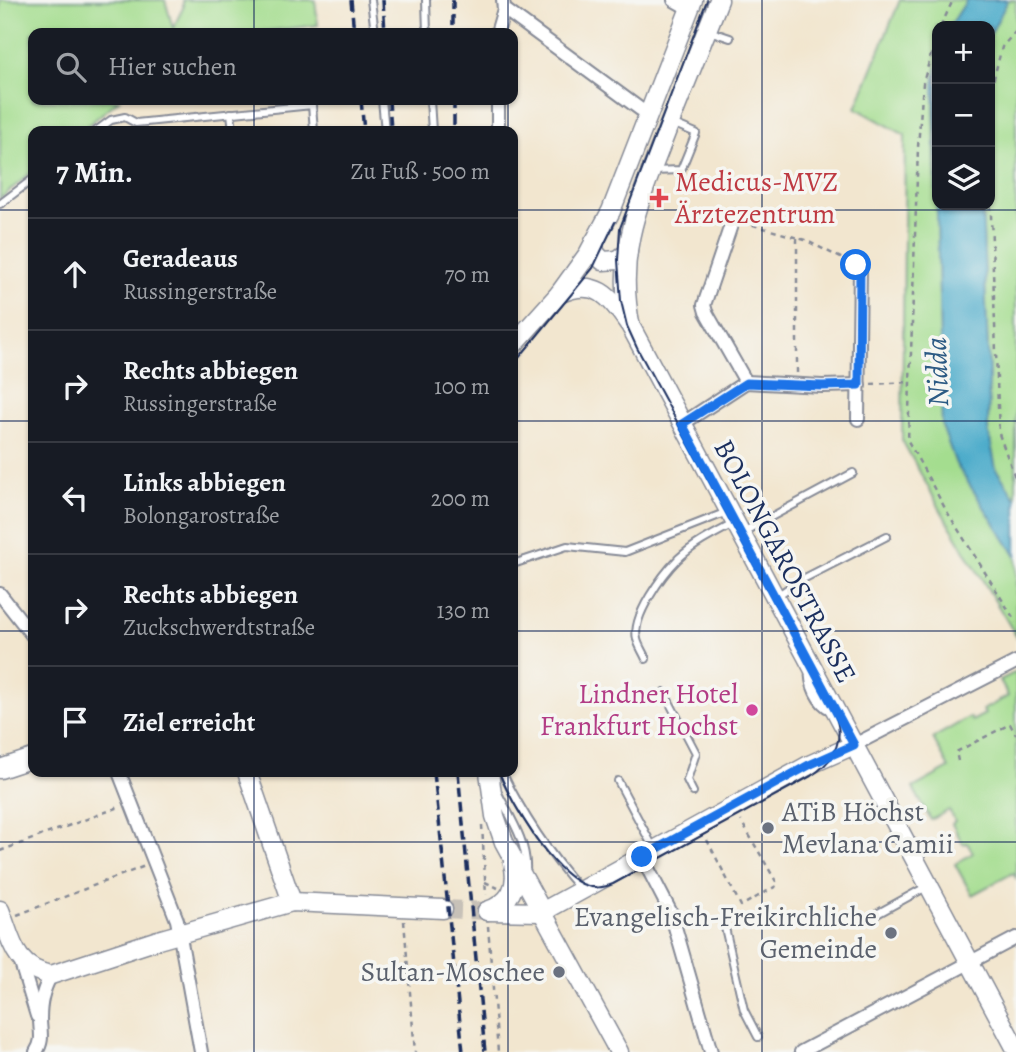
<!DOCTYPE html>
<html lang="de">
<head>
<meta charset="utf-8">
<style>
  body { margin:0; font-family:Alegreya,serif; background:#20242c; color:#f1f3f6 }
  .controls { position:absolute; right:21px; top:21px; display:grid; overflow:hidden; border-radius:14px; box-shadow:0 2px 5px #0004 }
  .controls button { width:63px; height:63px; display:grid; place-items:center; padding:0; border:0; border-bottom:2px solid #363941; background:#171b24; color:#f1f3f6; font:35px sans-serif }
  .stop { position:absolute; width:21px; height:21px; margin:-16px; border:5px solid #1a73e8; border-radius:50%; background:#fff }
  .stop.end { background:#1a73e8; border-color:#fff; box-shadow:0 2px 7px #0008 }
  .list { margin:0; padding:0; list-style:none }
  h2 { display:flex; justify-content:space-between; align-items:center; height:91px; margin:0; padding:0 28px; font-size:30px }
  h2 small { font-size:23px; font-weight:400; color:#9ea1a6 }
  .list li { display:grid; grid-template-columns:46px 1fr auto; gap:21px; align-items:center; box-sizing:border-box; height:112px; padding:0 28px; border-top:2px solid #363941 }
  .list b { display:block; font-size:26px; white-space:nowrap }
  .list p { margin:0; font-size:23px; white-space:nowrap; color:#9ea1a6 }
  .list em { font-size:23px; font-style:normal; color:#9ea1a6 }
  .icon { flex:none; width:38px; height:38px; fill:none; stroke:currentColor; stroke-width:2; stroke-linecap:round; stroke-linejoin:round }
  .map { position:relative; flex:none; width:1016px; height:1052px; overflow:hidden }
  .search { position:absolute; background:#171b24; box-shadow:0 2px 5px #0004; left:28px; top:28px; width:490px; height:77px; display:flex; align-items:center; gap:18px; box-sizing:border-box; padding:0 24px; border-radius:14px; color:#9ea1a6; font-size:26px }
  .panel { position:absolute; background:#171b24; box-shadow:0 2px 5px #0004; left:28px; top:126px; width:490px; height:651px; border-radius:14px }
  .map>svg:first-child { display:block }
  .green { fill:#a4dd8f; stroke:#608676; stroke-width:2 }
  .water { fill:#4babca; stroke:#336d94; stroke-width:2 }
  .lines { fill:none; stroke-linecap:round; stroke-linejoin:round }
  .secondary-tunnel { stroke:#c7c1b8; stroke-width:18; stroke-dasharray:18 9; stroke-linecap:butt }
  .lane-casing { stroke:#868a96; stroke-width:10 }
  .street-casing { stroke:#868a96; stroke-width:16 }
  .secondary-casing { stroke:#868a96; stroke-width:21 }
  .path { stroke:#868a96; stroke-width:2.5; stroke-dasharray:5 5; stroke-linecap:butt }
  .lane { stroke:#fff; stroke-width:6 }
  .street { stroke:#fff; stroke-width:12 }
  .secondary { stroke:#fff; stroke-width:18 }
  .tram { stroke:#1b2f5e; stroke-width:2 }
  .rail { stroke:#1b2f5e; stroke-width:3.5; stroke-dasharray:10 5; stroke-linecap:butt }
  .route { stroke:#1a73e8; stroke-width:9 }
  .grid { fill:none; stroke:#1b2f5e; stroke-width:2; stroke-opacity:0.55 }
  .health-dot { fill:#e0444e; stroke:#f6f6f2; stroke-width:2.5 }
  .hotel-dot { fill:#d1479c; stroke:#f6f6f2; stroke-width:2.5 }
  .worship-dot { fill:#6b7280; stroke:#f6f6f2; stroke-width:2.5 }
  .labels { text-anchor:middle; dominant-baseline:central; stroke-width:7; stroke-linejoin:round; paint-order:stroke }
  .health-label { font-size:28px; fill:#be3a42; stroke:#f6f6f2; text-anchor:start }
  .street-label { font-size:28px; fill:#1b2f5e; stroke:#f6f6f2 }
  .hotel-label { font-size:28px; fill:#b23c85; stroke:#f6f6f2; text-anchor:end }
  .worship-label { font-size:28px; fill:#5b616d; stroke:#f6f6f2; text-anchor:end }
  .water-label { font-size:30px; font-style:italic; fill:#2c5a84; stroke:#f6f6f2 }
</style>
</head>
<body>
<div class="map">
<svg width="1016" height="1052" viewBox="0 0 1016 1052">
  <rect width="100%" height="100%" fill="#f6f6f2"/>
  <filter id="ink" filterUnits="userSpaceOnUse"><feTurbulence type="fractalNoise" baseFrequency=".0143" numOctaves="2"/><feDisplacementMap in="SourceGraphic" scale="14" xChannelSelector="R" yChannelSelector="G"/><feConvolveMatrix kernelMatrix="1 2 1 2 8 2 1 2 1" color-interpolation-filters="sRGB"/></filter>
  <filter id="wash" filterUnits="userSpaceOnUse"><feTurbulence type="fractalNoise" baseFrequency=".00686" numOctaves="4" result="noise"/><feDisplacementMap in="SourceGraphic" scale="28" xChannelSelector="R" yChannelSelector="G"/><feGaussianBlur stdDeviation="1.57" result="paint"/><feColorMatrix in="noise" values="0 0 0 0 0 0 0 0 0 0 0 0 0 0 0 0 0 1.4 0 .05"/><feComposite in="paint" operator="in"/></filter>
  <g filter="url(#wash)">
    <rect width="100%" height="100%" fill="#f2e6cf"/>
    <g class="green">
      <path d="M0 0H165L173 28 183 8V0H315L318 25 250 33H33V100H119L81 131H33V171L0 199Z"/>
      <path d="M900 0H967L950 26H937V67L934 85 942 426 956 464 1016 556V636L943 514 902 440 905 135 856 108Z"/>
      <path d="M1008 0H1016V499L996 469 988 429 989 376 982 205H990V35Z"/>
      <path d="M1016 672V878L1013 873 972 895 955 864 973 853 967 843 963 844 952 824 955 821 949 810 931 820 913 788 949 768 933 738 970 717 972 721 985 714 983 710 1008 696 1000 680Z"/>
    </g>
    <g class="water">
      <path d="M967 0H1008L990 35V26H950Z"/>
      <path d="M937 67V205H982L989 376 988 429 996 469 1016 499V556L956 464 942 426 934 85Z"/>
    </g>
  </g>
  <g filter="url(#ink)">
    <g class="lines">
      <path class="secondary-tunnel" d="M443 909 487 911"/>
      <g class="lane-casing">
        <g id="lane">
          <path d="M371 0 375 33"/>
          <path d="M426 0 427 33"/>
          <path d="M709 31 730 38"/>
          <path d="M382 100 385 131"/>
          <path d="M430 100 432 131"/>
          <path d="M231 113 233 131"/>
          <path d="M96 131 111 120 125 117 136 123 312 105 314 131"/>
          <path d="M653 171 681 170 696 133 672 123"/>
          <path d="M0 204 33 179"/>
          <path d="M743 532 853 473"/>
          <path d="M513 564 567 546 625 552 727 512"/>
          <path d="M777 596 799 581 887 536"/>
          <path d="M646 659C643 652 638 645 637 639 631 617 663 574 678 559 694 544 714 534 733 524"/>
          <path d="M809 670C807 684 816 705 830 711"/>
          <path d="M664 692 696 753 687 780 693 792"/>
          <path d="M502 772C523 815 548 853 580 889"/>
          <path d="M618 781 654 849"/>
          <path d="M498 793C510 817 528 843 526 871"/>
          <path d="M875 915 926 887"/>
          <path d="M723 919 744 1010 758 1037"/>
        </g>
      </g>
      <g class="street-casing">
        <g id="street">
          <path d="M674 0 690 9"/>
          <path d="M504 9 640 109 649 113"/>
          <path d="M497 33 504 9 503 0"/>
          <path d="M498 100V131"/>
          <path d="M731 225 704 305 706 312 746 382"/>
          <path d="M858 419 860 268"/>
          <path d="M682 424 746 382 822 386 859 385"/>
          <path d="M0 594 33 636"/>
          <path d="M854 745 1016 662"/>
          <path d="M119 772 177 920 201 1052"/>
          <path d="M642 857 671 913 711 1052"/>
          <path d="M20 960 37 1016"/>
          <path d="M36 1052C44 1040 40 1032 40 1019 40 1002 43 990 51 975"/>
          <path d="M801 1052 1016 938"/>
        </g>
      </g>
      <g class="secondary-casing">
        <g id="secondary">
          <path d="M719 0C702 43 684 87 667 130 641 198 614 252 631 327L1016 1049"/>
          <path d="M594 242 595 253 603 261 618 260 628 252"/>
          <path d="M559 294C595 277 610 296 629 324"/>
          <path d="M513 345 559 294 588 254 611 211 693 0"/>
          <path d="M0 769 33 758"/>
          <path d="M247 772 292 902"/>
          <path d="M489 772 495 816 504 842 619 1052"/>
          <path d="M0 910C12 941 14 968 51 975L158 940 292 902 443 909"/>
          <path d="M487 911 542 912 809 765 854 745"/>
          <path d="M487 911C510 903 519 887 513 863"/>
        </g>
      </g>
      <g class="path">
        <path d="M941 26 953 0"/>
        <path d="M1016 31 1002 47 990 93V188L999 434 1016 480"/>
        <path d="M937 34 923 83 918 147 908 441 946 510 1016 622"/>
        <path d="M743 222 805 240 851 263"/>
        <path d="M797 238V375"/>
        <path d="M871 384 909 382"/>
        <path d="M958 761 956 752 1010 724 1016 735"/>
        <path d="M482 825 486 895"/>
        <path d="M707 840 741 906 778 885 741 821"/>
        <path d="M0 851 122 806"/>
        <path d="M485 882 498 888"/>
        <path d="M17 915 145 866"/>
        <path d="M404 921 415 1052"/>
        <path d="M488 926 498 1052"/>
      </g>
      <use href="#lane" class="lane"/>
      <use href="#street" class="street"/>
      <use href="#secondary" class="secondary"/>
      <g class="tram">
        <path d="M513 365 593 268 615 222"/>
        <path d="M499 772C512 804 550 869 582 884 593 889 602 888 613 884L811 776C836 760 846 737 833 709L637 348 627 326 621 301 618 260 620 228 707 0"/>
      </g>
      <g class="rail">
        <path d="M351 0 354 33"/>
        <path d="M383 0 385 33"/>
        <path d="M453 0V33"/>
        <path d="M361 100 364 131"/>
        <path d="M389 100 391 131"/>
        <path d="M454 100V131"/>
        <path d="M434 772 463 1052"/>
        <path d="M458 772 485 1052"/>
      </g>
    </g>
  </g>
  <g class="lines" filter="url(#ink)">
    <path class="route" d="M642 857 809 765 854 745 682 424 746 383 822 386 859 385 860 268 856 265"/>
  </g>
  <path class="grid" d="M254 0V33M508 0V33M762 0V1052M254 100V131M508 100V131M0 210H33M513 210H1016M0 421H33M513 421H1016M0 631H33M513 631H1016M254 772V1052M508 772V1052M0 842H1016"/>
  <path class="health-dot" d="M655.5 187.5h7v7h7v7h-7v7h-7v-7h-7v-7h7z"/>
  <circle class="hotel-dot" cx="752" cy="710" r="7"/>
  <g class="worship-dot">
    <circle cx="768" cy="828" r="7"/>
    <circle cx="891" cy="933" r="7"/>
    <circle cx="559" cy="972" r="7"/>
  </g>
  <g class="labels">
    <g class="health-label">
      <text x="675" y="182">Medicus-MVZ<tspan x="675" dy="32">Ärztezentrum</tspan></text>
    </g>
    <g class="street-label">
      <text transform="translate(785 561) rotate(62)">BOLONGAROSTRASSE</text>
    </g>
    <g class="hotel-label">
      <text x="738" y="694">Lindner Hotel<tspan x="738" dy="32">Frankfurt Hochst</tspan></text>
    </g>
    <g class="worship-label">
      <text x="782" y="812" text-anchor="start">ATiB Höchst<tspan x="782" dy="32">Mevlana Camii</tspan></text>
      <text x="877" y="917">Evangelisch-Freikirchliche<tspan x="877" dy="32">Gemeinde</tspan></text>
      <text x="545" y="972">Sultan-Moschee</text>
    </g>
    <g class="water-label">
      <text transform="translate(937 372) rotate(-92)">Nidda</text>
    </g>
  </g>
</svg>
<div class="controls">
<button>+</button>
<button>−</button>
<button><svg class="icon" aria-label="layers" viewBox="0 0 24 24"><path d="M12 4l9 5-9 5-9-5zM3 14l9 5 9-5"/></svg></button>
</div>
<div class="stop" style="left:856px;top:265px"></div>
<div class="stop end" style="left:642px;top:857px"></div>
<div class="search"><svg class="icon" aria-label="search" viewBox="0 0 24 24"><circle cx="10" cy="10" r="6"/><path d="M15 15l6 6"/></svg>Hier suchen</div>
<section class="panel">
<h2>7 Min.<small>Zu Fuß · 500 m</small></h2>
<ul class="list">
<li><svg class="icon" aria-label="ahead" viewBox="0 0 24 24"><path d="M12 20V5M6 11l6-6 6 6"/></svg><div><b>Geradeaus</b><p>Russingerstraße</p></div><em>70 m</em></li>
<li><svg class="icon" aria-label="right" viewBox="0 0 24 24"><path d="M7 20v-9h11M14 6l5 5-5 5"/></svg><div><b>Rechts abbiegen</b><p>Russingerstraße</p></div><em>100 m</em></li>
<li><svg class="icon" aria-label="left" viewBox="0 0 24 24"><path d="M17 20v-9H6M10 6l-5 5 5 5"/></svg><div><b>Links abbiegen</b><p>Bolongarostraße</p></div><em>200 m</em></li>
<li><svg class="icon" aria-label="right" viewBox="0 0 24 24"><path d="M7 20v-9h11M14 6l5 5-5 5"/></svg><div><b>Rechts abbiegen</b><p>Zuckschwerdtstraße</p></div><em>130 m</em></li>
<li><svg class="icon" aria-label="arrive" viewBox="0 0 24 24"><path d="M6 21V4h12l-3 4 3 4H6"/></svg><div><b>Ziel erreicht</b></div></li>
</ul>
</section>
</div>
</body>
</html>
